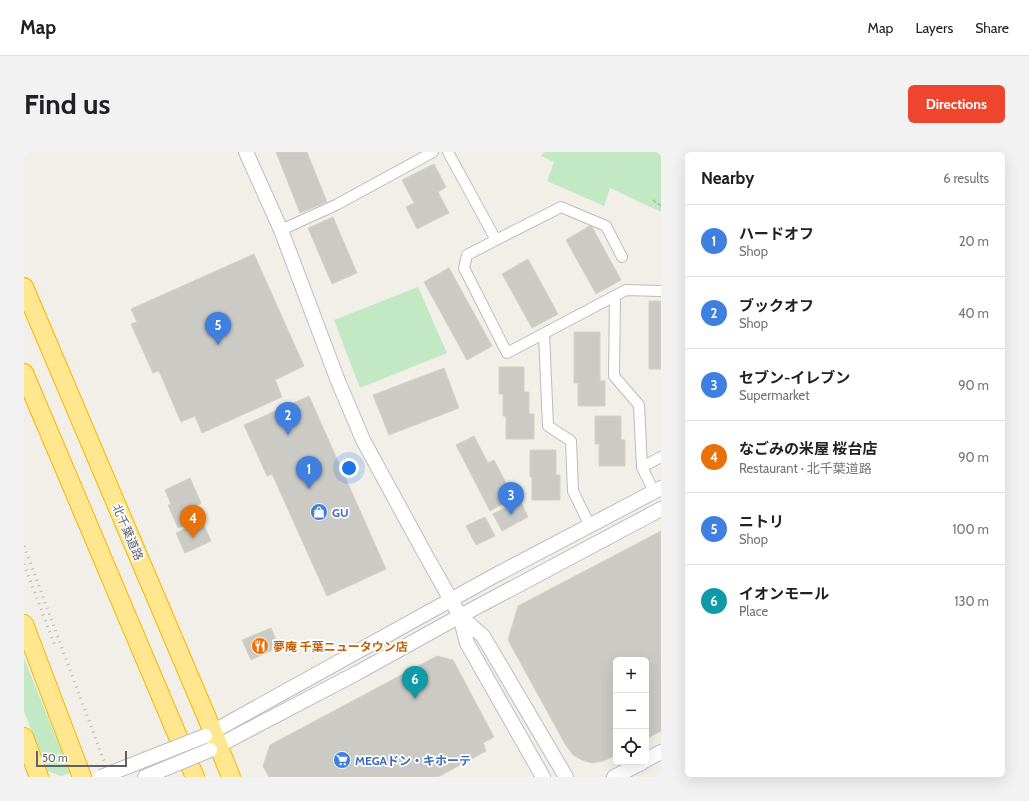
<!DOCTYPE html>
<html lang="en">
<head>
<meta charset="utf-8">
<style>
  body { margin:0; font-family:Cabin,"Noto Sans JP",sans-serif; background:#f2f2f2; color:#202124 }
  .controls { position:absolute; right:12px; bottom:12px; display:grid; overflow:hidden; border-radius:6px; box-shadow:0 4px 16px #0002 }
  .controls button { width:36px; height:36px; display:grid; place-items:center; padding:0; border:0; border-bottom:1px solid #e0e0e0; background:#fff; color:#202124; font:20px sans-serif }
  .scale { position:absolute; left:12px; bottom:10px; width:91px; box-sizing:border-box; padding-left:4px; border:2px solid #5e6267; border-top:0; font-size:11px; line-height:14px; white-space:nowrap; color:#5e6267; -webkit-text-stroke:3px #fff; paint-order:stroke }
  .you { position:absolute; left:325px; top:316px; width:14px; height:14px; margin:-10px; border:3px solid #fff; border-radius:50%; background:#1a73e8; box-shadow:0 0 0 6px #1a73e833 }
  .badge { display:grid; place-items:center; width:26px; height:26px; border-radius:50%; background:#ef452e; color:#fff; font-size:13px; font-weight:700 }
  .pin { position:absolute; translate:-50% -33px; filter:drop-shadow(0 1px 2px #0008) }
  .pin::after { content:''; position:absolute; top:21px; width:14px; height:12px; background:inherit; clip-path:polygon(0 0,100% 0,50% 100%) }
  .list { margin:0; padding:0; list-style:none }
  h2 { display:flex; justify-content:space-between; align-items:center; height:52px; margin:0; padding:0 16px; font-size:17px }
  h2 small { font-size:13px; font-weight:400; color:#757577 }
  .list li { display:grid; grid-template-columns:26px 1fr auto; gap:12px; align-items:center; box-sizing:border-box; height:72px; padding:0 16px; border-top:1px solid #e0e0e0 }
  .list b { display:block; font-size:15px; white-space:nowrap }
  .list p { margin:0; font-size:13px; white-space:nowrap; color:#757577 }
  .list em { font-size:13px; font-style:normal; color:#757577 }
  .icon { flex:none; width:22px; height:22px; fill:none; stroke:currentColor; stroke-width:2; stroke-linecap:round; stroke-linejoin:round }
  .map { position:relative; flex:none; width:637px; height:625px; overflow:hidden; border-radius:6px }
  header { display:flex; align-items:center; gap:24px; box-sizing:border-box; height:56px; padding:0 20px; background:#fff; border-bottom:1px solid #e0e0e0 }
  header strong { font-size:19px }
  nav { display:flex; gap:22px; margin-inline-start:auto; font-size:14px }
  .intro { display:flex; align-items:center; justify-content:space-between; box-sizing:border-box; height:96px; padding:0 24px }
  h1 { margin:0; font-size:28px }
  .button { padding:10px 18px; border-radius:6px; background:#ef452e; color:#fff; font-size:14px; font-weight:700 }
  main { display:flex; gap:24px; padding:0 24px }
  aside { flex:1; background:#fff; border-radius:6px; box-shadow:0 4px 16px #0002 }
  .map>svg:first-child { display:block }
  .green { fill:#c3e9c4 }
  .building { fill:#cccac4; stroke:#d6d1c5 }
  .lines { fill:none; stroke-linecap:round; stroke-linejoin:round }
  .street-casing { stroke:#b9bcc0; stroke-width:12 }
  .secondary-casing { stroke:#babdc2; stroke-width:16 }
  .highway-casing { stroke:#f7b400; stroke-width:20 }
  .path { stroke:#9bcaaa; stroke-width:2; stroke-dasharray:4 2; stroke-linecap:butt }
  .street { stroke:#fff; stroke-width:10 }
  .secondary { stroke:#fff; stroke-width:14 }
  .highway { stroke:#ffe78f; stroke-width:18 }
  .rail { stroke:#b7b8b8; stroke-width:3; stroke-dasharray:1 5; stroke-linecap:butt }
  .secondary-bridge-casing { stroke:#babdc2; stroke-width:16; stroke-linecap:butt }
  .secondary-bridge { stroke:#fff; stroke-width:14 }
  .labels { text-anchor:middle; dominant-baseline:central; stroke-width:3.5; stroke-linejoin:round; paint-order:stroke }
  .shop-label { font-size:12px; font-weight:bold; fill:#366cbe; stroke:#fff; text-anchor:start }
  .street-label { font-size:12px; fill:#5e6267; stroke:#fff }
  .food-label { font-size:12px; font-weight:bold; fill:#c56008; stroke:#fff; text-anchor:start }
</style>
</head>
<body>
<header>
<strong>Map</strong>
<nav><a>Map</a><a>Layers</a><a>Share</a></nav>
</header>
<div class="intro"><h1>Find us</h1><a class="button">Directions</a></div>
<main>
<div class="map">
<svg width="637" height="625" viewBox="0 0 637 625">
  <rect width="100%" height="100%" fill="#f1efe7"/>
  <g class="green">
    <path d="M520 0H637V60L586 36 580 54 523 29 530 10 517 4Z"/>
    <path d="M394 135 423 201 336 236 310 168Z"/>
    <path d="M0 506 46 621 37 624 23 619 0 559Z"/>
  </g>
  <g class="building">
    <path d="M252 0H283L303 50 276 61Z"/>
    <path d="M410 12 422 35 414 40 425 61 393 77 382 55 390 51 378 28Z"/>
    <path d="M309 65 333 121 308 132 284 76Z"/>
    <path d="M567 73 597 128 572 142 542 88Z"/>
    <path d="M230 102 280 214 251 228 258 245 178 281 171 264 157 270 135 219 129 221 107 172 113 170 107 157Z"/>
    <path d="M504 107 534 162 508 176 478 122Z"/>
    <path d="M425 116 468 194 443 208 400 130Z"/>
    <rect x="625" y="149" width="12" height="68"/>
    <path d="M550 180H576V229H581V254H554V231H550Z"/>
    <path d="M475 215H500V240H505V262H510V287H482V264H479V242H475Z"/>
    <path d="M420 216 435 256 365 283 349 243Z"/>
    <path d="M285 244 362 417 303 444 248 322 243 324 220 273Z"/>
    <path d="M571 264H597V288H601V314H575V292H571Z"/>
    <path d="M450 284 464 311 470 308 482 331 476 334 484 349 466 359 432 293Z"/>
    <path d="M506 298H532V323H536V348H508V325H506Z"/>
    <path d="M166 326 177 351 169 355 174 367 154 376 144 353 147 352 141 338Z"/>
    <path d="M496 348 504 365 478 379 469 362Z"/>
    <path d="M461 365 471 384 452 393 442 374Z"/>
    <path d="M178 369 187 389 161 401 152 381Z"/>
    <path d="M637 379V579L622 587V508H592V603L579 609 568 611 558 608 549 603 541 592 484 488 494 454Z"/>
    <path d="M247 476 255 495 227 508 218 488Z"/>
    <path d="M413 504 429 508 470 585 459 591 462 599 414 625H245L239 614 246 593Z"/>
  </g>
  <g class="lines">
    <g class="street-casing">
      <g id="street">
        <path d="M424 0 472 88 537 55 582 74 598 105"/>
        <path d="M257 78 312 53 409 0"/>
        <path d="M472 88 443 103 440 116 483 201 602 138 637 139"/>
        <path d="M591 144 590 224 615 253 618 315 637 305"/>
        <path d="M520 182 524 274 547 289 549 339 566 374"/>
        <path d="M618 315 630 340"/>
      </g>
    </g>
    <g class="secondary-casing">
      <g id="secondary">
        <path d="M222 0 257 78 314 229 339 288 400 400 436 464 443 491 519 625"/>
        <path d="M436 464 459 484 542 625"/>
        <path d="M181 584 468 425 637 336"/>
        <path d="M186 598 333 521 436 464 637 357"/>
        <path d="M622 608 637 600"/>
        <path d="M121 625 133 620"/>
        <path d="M590 625 619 610"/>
      </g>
    </g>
    <g class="highway-casing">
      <g id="highway">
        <path d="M0 135 189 580 207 625"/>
        <path d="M0 221 171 625"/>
        <path d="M0 472 58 625"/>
        <path d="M0 585 15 625"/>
      </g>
    </g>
    <path class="path" d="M629 48 637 54"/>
    <use href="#street" class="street"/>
    <use href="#secondary" class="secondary"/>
    <use href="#highway" class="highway"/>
    <g class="rail">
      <path d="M0 394 86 625"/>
      <path d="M0 412 31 494"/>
    </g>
    <g class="secondary-bridge-casing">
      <g id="secondary-bridge">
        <path d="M133 620 186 598"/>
        <path d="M77 625 181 584"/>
      </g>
    </g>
    <use href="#secondary-bridge" class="secondary-bridge"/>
  </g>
  <defs>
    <g id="shop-disc" transform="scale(0.9)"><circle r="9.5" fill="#3f7fe0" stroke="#fff"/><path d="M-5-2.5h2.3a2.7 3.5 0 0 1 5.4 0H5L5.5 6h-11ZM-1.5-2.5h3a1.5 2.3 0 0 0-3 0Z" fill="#fff"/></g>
    <g id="restaurant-disc" transform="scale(0.9)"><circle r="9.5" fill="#e8710a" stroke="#fff"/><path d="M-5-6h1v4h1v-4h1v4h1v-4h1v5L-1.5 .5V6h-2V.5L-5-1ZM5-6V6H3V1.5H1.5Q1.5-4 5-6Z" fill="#fff"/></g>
    <g id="supermarket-disc" transform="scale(0.9)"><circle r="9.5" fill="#3f7fe0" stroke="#fff"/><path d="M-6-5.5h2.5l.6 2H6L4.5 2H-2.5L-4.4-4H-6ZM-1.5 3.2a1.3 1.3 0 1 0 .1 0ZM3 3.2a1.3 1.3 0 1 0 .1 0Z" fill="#fff"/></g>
  </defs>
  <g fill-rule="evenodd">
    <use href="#shop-disc" x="295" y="360"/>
    <use href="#restaurant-disc" x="236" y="494"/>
    <use href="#supermarket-disc" x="318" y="608"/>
  </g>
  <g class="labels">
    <g class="shop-label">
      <text x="308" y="360">GU</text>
      <text x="331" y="608">MEGAドン・キホーテ</text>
    </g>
    <g class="street-label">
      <text transform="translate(104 380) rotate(67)">北千葉道路</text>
    </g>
    <g class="food-label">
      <text x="249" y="494">夢庵 千葉ニュータウン店</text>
    </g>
  </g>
</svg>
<div class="controls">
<button>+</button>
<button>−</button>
<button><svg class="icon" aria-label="locate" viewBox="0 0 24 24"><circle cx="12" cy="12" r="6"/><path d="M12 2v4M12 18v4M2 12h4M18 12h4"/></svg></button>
</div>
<div class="scale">50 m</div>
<div class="you"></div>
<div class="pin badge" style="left:285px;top:337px;background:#3f7fe0">1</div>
<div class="pin badge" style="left:264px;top:283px;background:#3f7fe0">2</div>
<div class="pin badge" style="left:487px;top:363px;background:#3f7fe0">3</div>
<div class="pin badge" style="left:169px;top:386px;background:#e8710a">4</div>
<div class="pin badge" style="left:194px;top:193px;background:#3f7fe0">5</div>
<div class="pin badge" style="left:391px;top:547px;background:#0f9aa8">6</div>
</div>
<aside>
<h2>Nearby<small>6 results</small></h2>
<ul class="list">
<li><span class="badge" style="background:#3f7fe0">1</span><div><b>ハードオフ</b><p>Shop</p></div><em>20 m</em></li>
<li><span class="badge" style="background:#3f7fe0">2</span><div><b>ブックオフ</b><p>Shop</p></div><em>40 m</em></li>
<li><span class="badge" style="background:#3f7fe0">3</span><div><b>セブン-イレブン</b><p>Supermarket</p></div><em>90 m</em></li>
<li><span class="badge" style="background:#e8710a">4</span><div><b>なごみの米屋 桜台店</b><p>Restaurant · 北千葉道路</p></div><em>90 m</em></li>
<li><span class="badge" style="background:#3f7fe0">5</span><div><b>ニトリ</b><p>Shop</p></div><em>100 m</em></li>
<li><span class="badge" style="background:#0f9aa8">6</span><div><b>イオンモール</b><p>Place</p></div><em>130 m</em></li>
</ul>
</aside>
</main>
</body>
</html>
